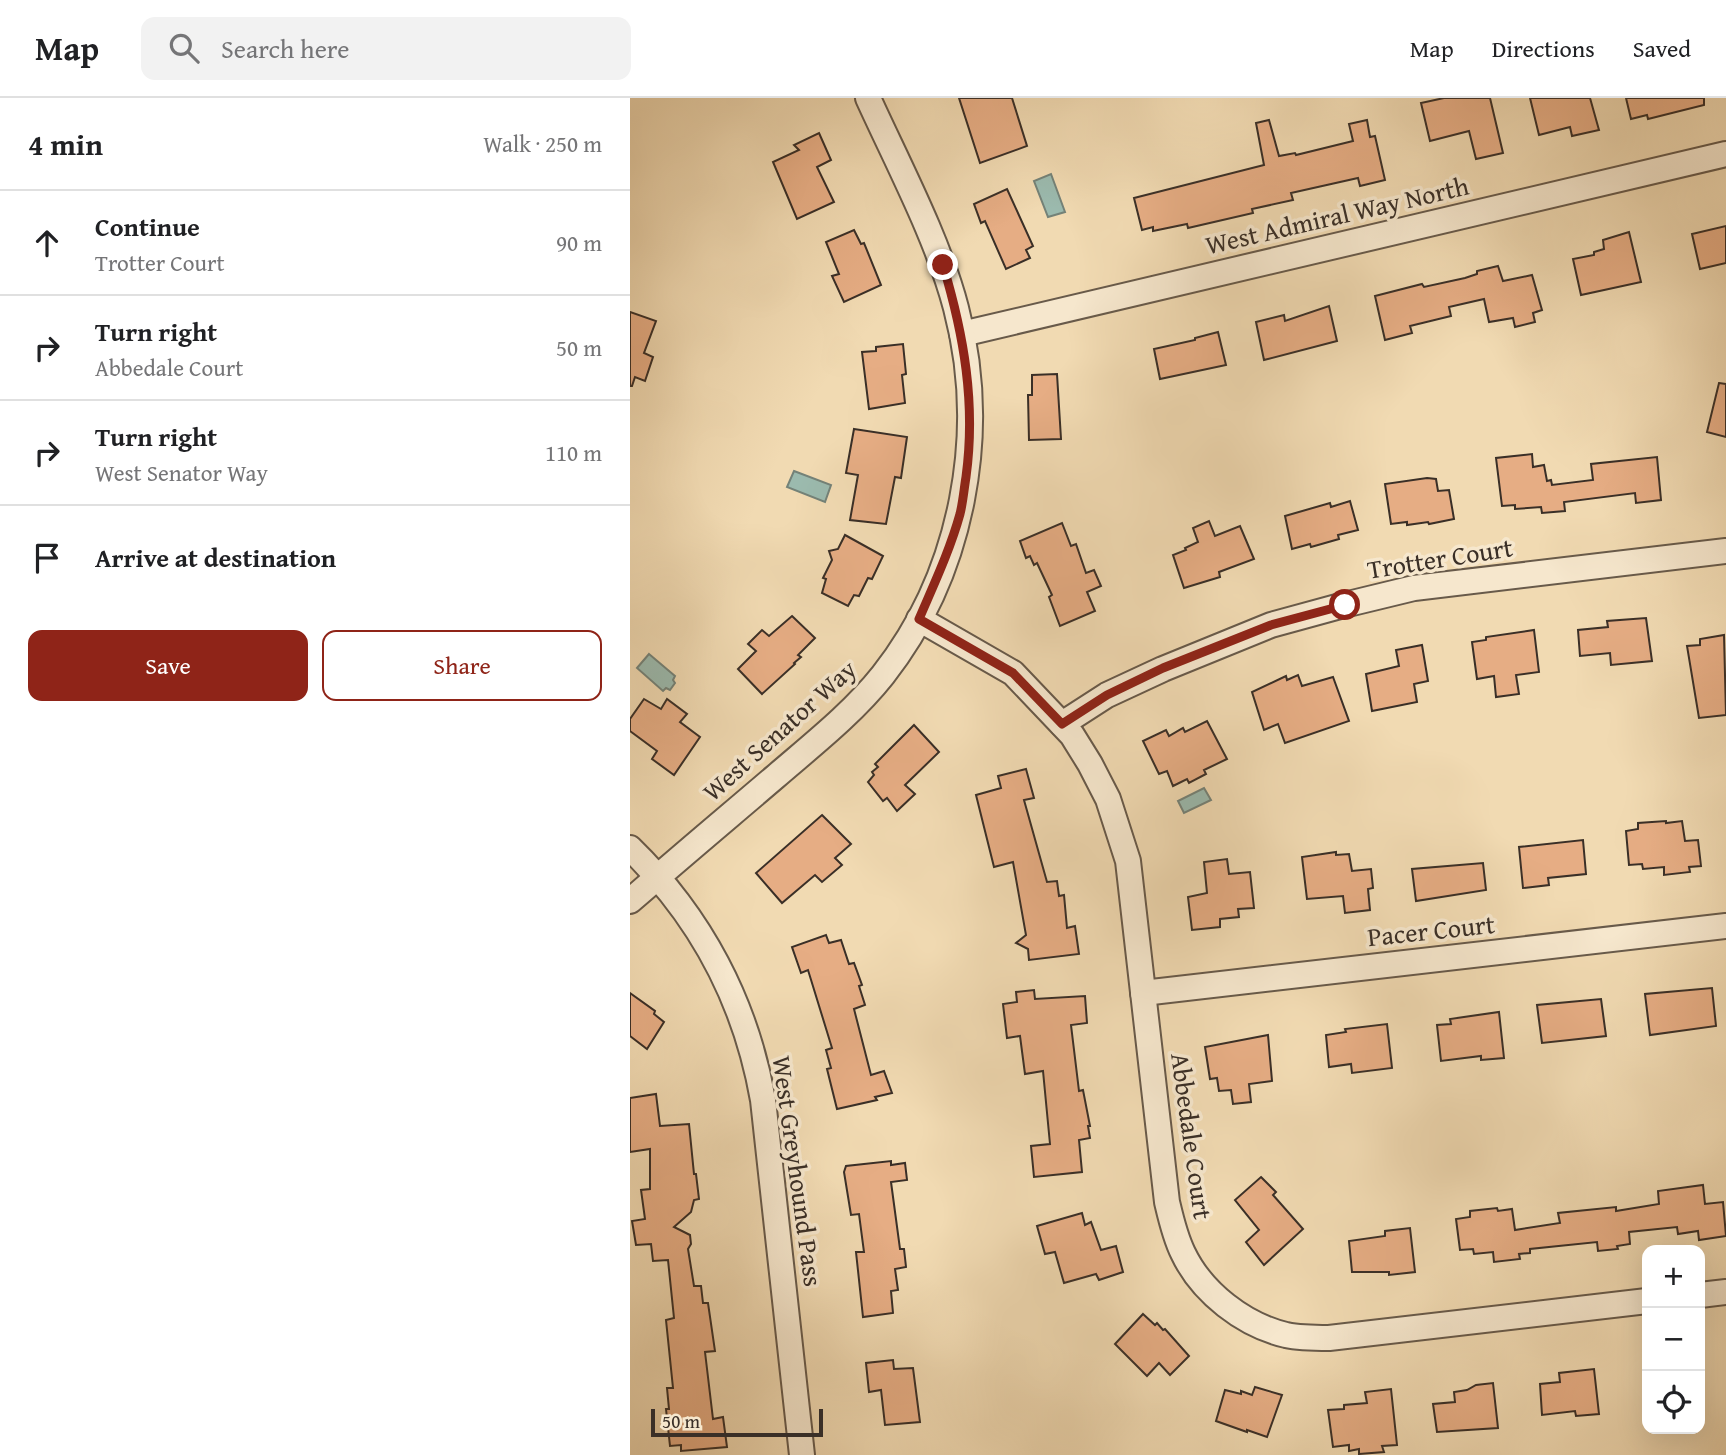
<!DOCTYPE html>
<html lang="en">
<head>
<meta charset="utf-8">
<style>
  body { margin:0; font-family:"Gentium Book Plus",serif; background:#f2f2f2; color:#202124 }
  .controls { position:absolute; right:21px; bottom:21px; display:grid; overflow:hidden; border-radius:14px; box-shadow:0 7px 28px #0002 }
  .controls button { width:63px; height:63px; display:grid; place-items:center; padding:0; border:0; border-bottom:2px solid #e0e0e0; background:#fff; color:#202124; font:35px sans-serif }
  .scale { position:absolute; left:21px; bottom:18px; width:172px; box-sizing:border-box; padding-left:7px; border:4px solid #3a2f27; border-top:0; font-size:19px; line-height:24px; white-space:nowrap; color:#3a2f27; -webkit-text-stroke:5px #f6e7cd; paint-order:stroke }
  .stop { position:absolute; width:21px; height:21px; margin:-16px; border:5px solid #8f2418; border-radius:50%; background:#fff }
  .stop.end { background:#8f2418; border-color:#fff; box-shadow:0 2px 7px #0008 }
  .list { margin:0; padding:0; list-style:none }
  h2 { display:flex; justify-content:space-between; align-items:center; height:91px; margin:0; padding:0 28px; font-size:30px }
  h2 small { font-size:23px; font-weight:400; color:#757577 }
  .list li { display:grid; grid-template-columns:46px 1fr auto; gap:21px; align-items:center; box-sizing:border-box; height:105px; padding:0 28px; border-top:2px solid #e0e0e0 }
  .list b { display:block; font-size:26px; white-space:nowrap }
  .list p { margin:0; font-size:23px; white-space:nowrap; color:#757577 }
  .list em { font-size:23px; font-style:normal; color:#757577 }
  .actions { display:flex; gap:14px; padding:21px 28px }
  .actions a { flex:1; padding:16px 0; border:2px solid #8f2418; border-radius:14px; text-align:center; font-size:24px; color:#8f2418 }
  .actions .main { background:#8f2418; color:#fff }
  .icon { flex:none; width:38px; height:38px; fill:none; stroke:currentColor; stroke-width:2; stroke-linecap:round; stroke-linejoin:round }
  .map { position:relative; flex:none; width:1096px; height:1357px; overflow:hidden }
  header { display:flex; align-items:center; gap:42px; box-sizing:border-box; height:98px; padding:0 35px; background:#fff; border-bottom:2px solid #e0e0e0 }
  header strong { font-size:33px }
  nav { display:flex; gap:38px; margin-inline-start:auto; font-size:24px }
  .search { width:490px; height:63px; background:#f2f2f2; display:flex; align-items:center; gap:18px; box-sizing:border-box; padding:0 24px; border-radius:14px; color:#757577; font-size:26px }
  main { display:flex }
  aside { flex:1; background:#fff }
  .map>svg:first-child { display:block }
  .water { fill:#9bbaae; stroke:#748278; stroke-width:2 }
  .building { fill:#e6ad84; stroke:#3a2f27; stroke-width:2 }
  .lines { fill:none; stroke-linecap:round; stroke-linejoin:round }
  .minor-casing { stroke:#685a4a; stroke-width:28 }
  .minor { stroke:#f6e7cd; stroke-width:24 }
  .route { stroke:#8f2418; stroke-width:9 }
  .labels { text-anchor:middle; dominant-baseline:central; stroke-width:7; stroke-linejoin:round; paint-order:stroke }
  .street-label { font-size:26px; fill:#3a2f27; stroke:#f6e7cd }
</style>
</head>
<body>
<header>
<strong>Map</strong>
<div class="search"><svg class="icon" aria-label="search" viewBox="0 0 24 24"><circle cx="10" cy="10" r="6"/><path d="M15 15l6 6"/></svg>Search here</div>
<nav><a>Map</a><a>Directions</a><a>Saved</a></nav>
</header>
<main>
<aside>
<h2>4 min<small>Walk · 250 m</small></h2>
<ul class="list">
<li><svg class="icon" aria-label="ahead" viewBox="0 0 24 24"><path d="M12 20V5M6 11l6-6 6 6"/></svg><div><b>Continue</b><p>Trotter Court</p></div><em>90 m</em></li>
<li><svg class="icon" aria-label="right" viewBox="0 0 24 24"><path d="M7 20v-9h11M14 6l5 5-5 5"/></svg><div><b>Turn right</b><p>Abbedale Court</p></div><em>50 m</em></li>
<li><svg class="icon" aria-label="right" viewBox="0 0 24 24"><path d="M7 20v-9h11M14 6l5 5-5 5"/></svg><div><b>Turn right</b><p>West Senator Way</p></div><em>110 m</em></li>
<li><svg class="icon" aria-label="arrive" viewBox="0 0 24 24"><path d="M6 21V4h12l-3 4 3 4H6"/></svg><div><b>Arrive at destination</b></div></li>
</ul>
<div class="actions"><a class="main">Save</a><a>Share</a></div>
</aside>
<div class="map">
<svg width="1096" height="1357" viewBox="0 0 1096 1357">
  <rect width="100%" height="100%" fill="#f1dab2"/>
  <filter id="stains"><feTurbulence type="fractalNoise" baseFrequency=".00286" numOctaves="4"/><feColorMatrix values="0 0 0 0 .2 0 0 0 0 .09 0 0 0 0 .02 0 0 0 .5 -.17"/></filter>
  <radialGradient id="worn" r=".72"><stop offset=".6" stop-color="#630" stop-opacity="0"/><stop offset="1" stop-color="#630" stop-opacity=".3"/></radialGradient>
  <g class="water">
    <path d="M421 76 435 114 418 119 404 83Z"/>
    <path d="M164 373 201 387 195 404 157 389Z"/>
    <path d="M19 556 45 578 43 582 45 585 40 592 36 590 33 593 7 570Z"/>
    <path d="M574 690 581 702 554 715 548 703Z"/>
  </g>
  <g class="building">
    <path d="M329 0H382L397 48 350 65Z"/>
    <path d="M814 0H860L873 55 846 61 839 33 800 43 791 5Z"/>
    <path d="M900 0H960L969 32 942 38 940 29 909 37Z"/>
    <path d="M996 0H1074V7L1018 21 1017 17 1001 21Z"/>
    <path d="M639 22 649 58 665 55 666 57 723 43 719 26 737 22 740 39 745 38 755 82 730 88 728 80 661 95 663 102 622 111 623 115 558 130 557 126 523 133V129L512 132 504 100 634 67 626 25Z"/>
    <path d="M189 35 201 62 187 69 204 104 167 121 143 64 169 52 164 47Z"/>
    <path d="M377 91 403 148 396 152 400 160 376 171 355 123 351 125 344 106Z"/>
    <path d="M1096 128V165L1070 171 1062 136Z"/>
    <path d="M224 132 231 146 234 145 251 187 214 204 202 178 209 176 196 144Z"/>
    <path d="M999 134 1011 184 951 197 943 161 964 157V154L974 151 973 142Z"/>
    <path d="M868 168 873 183 902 177 912 212 903 215 905 224 885 229 883 220 859 224 854 201 819 209 821 218 780 228 782 235 755 242 745 198 792 186 794 189 835 180 847 176V173Z"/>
    <path d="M699 208 707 243 634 262 626 224 654 217 655 223Z"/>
    <path d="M0 214 26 223 14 255 23 259 15 283 5 279 2 288H0Z"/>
    <path d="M588 234 596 267 530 281 524 251 565 242V240Z"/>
    <path d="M273 246 276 276 272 277 275 305 239 311 232 254 246 253V249Z"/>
    <path d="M427 276 431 341 399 342 398 297H402V277Z"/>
    <path d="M1089 285 1096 286V339L1077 334Z"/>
    <path d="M224 331 277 339 271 380 265 379 256 426 220 422 228 377 216 375Z"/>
    <path d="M902 356 903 369 914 367 917 383 921 382 922 387 963 382 961 366 1027 359 1031 402 1006 405 1005 395 934 404 935 413 912 415 911 409 885 411V407L872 408 866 360Z"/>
    <path d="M797 380 806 381 808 393 819 392 824 421 799 426 798 424 777 427V424L761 426 755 386Z"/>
    <path d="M720 403 728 432 708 437 709 441 681 449 680 446 662 451 655 418 700 405 701 409Z"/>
    <path d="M579 423 585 438 610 428 624 461 589 474 590 479 554 490 543 457 556 452 555 450 568 444 563 430Z"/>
    <path d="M432 425 441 448 446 446 456 475 464 472 471 488 457 494 465 513 430 528 419 499 422 497 407 465 404 467 400 458 396 460 390 443Z"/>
    <path d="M215 437 253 458 242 481 238 480 229 498 224 497 218 508 192 495 196 481 193 480 202 462 199 453 208 451Z"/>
    <path d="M162 518 185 540 168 557 171 559 164 565 165 566 132 596 108 571 126 553 118 546 132 532 139 538Z"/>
    <path d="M1016 520 1022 563 981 567 980 555 950 558 948 532 978 529 977 523Z"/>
    <path d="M904 532 909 574 886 577 889 596 866 599 864 578 847 581 842 544 856 542V539Z"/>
    <path d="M1094 537 1096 617 1069 620 1057 548 1070 547V541Z"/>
    <path d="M792 547 798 583 784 586 787 604 742 613 736 576 769 568 766 552Z"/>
    <path d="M668 577 672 588 703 579 719 623 655 645 648 626 634 632 622 594 656 578 657 582Z"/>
    <path d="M14 601 31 611 37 601 57 616 50 624 70 639 44 677 22 661 27 653 0 633V621Z"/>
    <path d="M577 623 597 661 574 672 576 676 559 685 557 681 543 688 537 673 529 676 513 643 536 632 539 638 553 630 555 634Z"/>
    <path d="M284 627 309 654 275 687 285 696 267 713 257 700 253 703 238 684 244 677 242 674 248 669 245 666Z"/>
    <path d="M396 671 404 700 394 702 417 784 427 783 429 798 434 797 437 830 445 828 449 856 399 862 398 851 386 845 396 837 383 764 364 769 346 697 371 690 368 678Z"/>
    <path d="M192 717 221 746 205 760 212 767 192 784 185 777 152 805 126 775Z"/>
    <path d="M1036 723V725L1052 723 1055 743 1068 742 1071 768 1059 769 1060 774 1034 777V769L1013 771 1012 766 999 767 996 733 1008 731V725Z"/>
    <path d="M953 742 956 776 918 780 919 787 893 790 889 749Z"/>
    <path d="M706 754V757L719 756 722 773 741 771 743 790 738 791 740 812 715 815 713 798 677 801 672 759Z"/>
    <path d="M597 761 599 776 620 774 624 810 608 811 609 819 590 821V829L562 832 558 799 577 795 574 764Z"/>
    <path d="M853 765 856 792 786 803 782 771Z"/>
    <path d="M196 837 199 845 211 842 219 866 224 865 232 887 229 888 235 907 224 911 241 977 254 973 262 995 245 999 247 1002 207 1011 197 971 201 970 196 952 202 950 178 872 171 875 162 849Z"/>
    <path d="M1082 890 1086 928 1020 937 1015 896Z"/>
    <path d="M404 892 405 901 455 898 457 925 441 927 449 993 453 992 460 1028H458L460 1040 449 1042 452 1074 404 1079 401 1048 420 1046 413 973 395 976 390 938 377 940 373 906 387 904 386 894Z"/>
    <path d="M0 895 25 913 24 916 34 924 17 951 0 938Z"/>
    <path d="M971 901 976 938 912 945 907 907Z"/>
    <path d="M869 914 874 960 851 962V958L811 963 807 927 821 926 820 921Z"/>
    <path d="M757 926 762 970 722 975 721 966 699 969 696 937 716 934 715 931Z"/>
    <path d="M638 937 642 983 619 986 621 1004 603 1006 601 992 589 993 587 980 580 981 575 949Z"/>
    <path d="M26 996 30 1028 59 1026 64 1076H66L69 1101 64 1102 61 1114 44 1129 60 1137 61 1146 58 1151 64 1188H71L73 1205H78L85 1253 75 1254 83 1321 93 1319 97 1349 51 1353V1347L40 1348 36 1311H39L37 1290H43L36 1222 44 1220 38 1162 23 1163 21 1146 6 1147 2 1123 15 1121 11 1092 20 1091V1051L0 1054V1000Z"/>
    <path d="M261 1063V1067L275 1065 277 1082 261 1084 270 1151H274L276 1169 265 1171 268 1192 261 1193 263 1215 233 1219 226 1154H234L229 1116 221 1117 214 1074 216 1068Z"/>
    <path d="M631 1079 646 1094 643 1097 673 1131 634 1167 616 1144 629 1132 605 1102Z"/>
    <path d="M1073 1087 1075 1106 1093 1104 1096 1138 1069 1142 1068 1133 1048 1136 1047 1129 999 1134 1000 1146 987 1148 988 1151 968 1153 967 1144 900 1151V1155L889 1156 890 1161 864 1164 863 1154 844 1156 843 1151 830 1152 826 1121 840 1119V1113L867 1110 868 1113 882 1111 885 1132 930 1125 928 1115 986 1109V1113L1029 1106 1028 1093Z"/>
    <path d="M452 1115 455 1127 461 1124 471 1152 486 1148 493 1174 469 1182 466 1176 434 1185 425 1154 415 1156 407 1128Z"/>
    <path d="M780 1130 785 1174 759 1177V1174H722L719 1143 755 1138V1133Z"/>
    <path d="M513 1216 525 1227 527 1225 533 1232 535 1231 559 1258 540 1277 529 1265 517 1278 485 1246Z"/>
    <path d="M263 1262 264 1271 283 1270 290 1324 255 1327 251 1292 239 1294 236 1265Z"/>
    <path d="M964 1271 969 1316 946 1318 945 1313 912 1317 910 1286 930 1284 929 1275Z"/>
    <path d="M863 1285 868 1330 807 1334 803 1306 825 1304 824 1294 837 1292 846 1287Z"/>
    <path d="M625 1289 652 1297 637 1339 617 1332V1334L586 1323 595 1292 611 1296V1293L622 1297Z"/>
    <path d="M761 1291 767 1347 752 1348 754 1354 729 1356V1351L719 1353V1347L703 1349 698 1312 714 1311V1307L737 1305 735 1294Z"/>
  </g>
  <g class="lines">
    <g class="minor-casing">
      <g id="minor">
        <path d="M332 236 1096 56"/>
        <path d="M289 521 383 575 442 637 460 666 478 701 498 763 537 1104C541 1121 545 1139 553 1155 572 1195 614 1227 656 1237 670 1240 685 1240 699 1240L1017 1203"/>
        <path d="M432 626 477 597 533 571 641 527 714 507 784 490 1096 453"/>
        <path d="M0 750C71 819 116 905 133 1002L172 1357"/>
        <path d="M0 803C48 761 97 720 145 679 182 647 222 616 253 577 333 475 359 335 326 210 308 141 268 66 238 0"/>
        <path d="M513 895 1096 828"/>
        <path d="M1070 1197 1096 1194"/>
      </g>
    </g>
    <use href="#minor" class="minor"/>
  </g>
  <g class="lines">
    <path class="route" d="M313 167C334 237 346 306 336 379 334 391 333 404 330 416 320 452 304 486 289 521L383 575 432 626 477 597 533 570 641 527 715 507"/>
  </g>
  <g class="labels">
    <g class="street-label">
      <text transform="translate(707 117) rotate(-13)">West Admiral Way North</text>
      <text transform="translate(810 460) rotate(-9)">Trotter Court</text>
      <text transform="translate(149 632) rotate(-42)">West Senator Way</text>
      <text transform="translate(801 832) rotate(-6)">Pacer Court</text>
      <text transform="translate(562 1038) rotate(82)">Abbedale Court</text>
      <text transform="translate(168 1073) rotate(82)">West Greyhound Pass</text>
    </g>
  </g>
  <rect width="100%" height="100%" filter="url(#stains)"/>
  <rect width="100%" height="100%" fill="url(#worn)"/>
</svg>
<div class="controls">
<button>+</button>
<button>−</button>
<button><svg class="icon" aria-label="locate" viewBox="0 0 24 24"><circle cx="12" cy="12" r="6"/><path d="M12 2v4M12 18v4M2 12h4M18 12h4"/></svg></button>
</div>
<div class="scale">50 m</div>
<div class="stop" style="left:715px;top:507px"></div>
<div class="stop end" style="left:313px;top:167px"></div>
</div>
</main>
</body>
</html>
